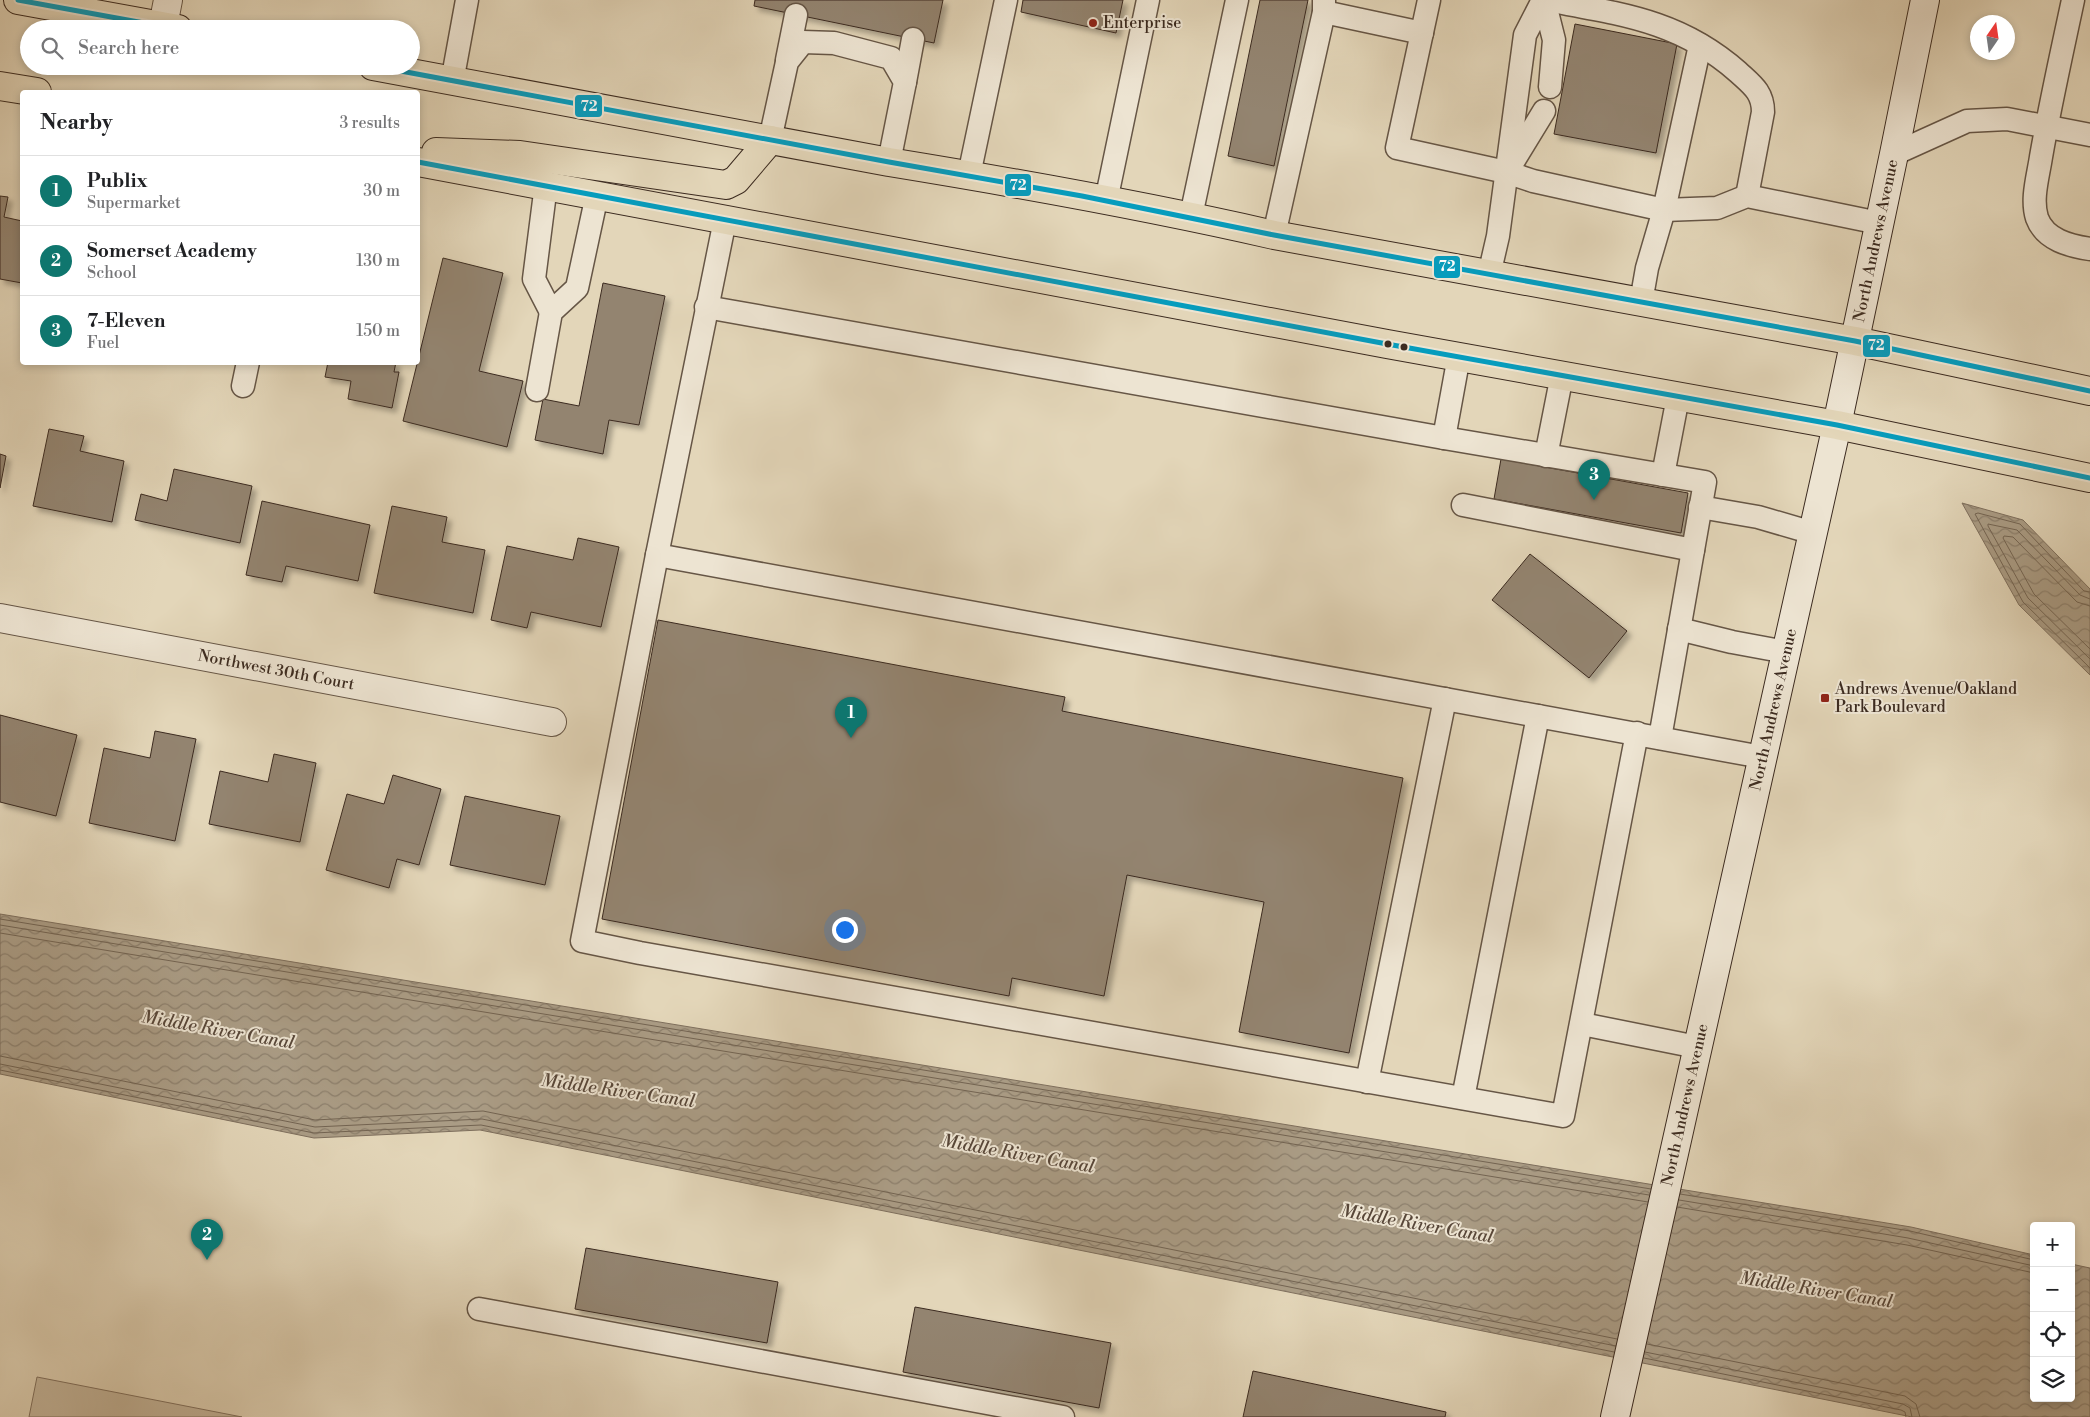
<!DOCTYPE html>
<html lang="en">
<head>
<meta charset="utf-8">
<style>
  body { margin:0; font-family:"Libre Bodoni",serif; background:#f6f6f6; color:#202124 }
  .controls { position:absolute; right:15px; bottom:15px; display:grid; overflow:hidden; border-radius:5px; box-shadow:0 2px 8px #0003 }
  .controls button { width:45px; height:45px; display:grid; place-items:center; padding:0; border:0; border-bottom:1px solid #e0e0e0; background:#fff; color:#202124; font:25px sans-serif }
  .compass { position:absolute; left:1970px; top:15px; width:45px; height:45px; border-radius:50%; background:#fff; box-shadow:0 2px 8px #0003; rotate:13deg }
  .you { position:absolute; left:844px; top:929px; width:18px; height:18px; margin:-12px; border:4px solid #fff; border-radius:50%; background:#1a73e8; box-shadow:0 0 0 8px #1a73e833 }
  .badge { display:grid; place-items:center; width:32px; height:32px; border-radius:50%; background:#0f766e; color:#fff; font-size:16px; font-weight:700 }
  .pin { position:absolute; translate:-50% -41px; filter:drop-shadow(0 1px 2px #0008) }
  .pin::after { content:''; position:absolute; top:26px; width:18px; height:15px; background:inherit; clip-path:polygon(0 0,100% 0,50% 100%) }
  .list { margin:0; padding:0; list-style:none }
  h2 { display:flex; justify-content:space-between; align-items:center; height:65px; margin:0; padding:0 20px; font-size:21px }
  h2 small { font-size:16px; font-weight:400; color:#757577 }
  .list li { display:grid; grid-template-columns:32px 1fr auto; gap:15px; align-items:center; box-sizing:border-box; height:70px; padding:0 20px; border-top:1px solid #e0e0e0 }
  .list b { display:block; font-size:19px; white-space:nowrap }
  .list p { margin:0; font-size:16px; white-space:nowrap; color:#757577 }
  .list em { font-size:16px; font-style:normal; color:#757577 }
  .icon { flex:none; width:28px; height:28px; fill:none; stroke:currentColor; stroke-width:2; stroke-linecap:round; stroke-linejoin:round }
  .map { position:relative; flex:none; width:2090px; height:1417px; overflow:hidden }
  .search { position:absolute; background:#fff; box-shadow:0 2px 8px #0003; left:20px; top:20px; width:400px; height:55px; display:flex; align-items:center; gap:12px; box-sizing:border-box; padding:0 18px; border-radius:28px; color:#757577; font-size:19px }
  .panel { position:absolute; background:#fff; box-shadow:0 2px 8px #0003; left:20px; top:90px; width:400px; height:275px; border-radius:5px }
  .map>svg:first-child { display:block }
  .garden { fill:#c7b99f; stroke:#827260 }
  .water { fill:url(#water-waves); stroke:#7e6f5d }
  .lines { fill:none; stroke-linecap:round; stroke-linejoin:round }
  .shore { stroke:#736452; stroke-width:1 }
  .building { fill:#938470; stroke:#3c2b20; filter:url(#shadow) }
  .lane-casing { stroke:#665646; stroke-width:25 }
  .street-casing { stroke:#665646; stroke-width:30 }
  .secondary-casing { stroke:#3c2b20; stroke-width:30 }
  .primary-casing { stroke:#3c2b20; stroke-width:30 }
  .lane { stroke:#ede4d2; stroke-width:22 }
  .street { stroke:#ede4d2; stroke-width:28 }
  .secondary { stroke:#ede4d2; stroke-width:28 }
  .primary { stroke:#e3d6b9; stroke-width:28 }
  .bus-1-casing { stroke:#ede4d2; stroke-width:9 }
  .bus-1 { stroke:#069cbd; stroke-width:5 }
  .poi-dot { fill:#8f2418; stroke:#ede4d2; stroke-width:2 }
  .bus-dot { fill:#3c2b20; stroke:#ede4d2; stroke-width:2 }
  .labels { text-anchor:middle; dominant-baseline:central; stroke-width:4; stroke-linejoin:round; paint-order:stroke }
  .poi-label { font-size:16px; fill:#3c2b20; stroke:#ede4d2; text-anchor:start }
  .street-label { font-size:16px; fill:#3c2b20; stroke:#ede4d2 }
  .water-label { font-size:18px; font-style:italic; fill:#584739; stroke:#ede4d2 }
  .line-badge { stroke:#ede4d2; stroke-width:2 }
  .badge-label { font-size:14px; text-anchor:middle; font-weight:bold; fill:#fff }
</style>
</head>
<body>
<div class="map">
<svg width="2090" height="1417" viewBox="0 0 2090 1417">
  <defs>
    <pattern id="water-waves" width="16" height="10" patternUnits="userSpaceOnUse" patternTransform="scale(1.25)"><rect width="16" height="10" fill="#aa9c85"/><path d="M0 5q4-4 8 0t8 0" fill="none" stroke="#8c7f6c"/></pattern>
    <filter id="shadow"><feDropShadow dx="4.5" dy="4.5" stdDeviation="2.5" flood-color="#0004"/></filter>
  </defs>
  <rect width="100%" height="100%" fill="#e3d6b9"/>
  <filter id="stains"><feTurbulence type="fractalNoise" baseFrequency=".004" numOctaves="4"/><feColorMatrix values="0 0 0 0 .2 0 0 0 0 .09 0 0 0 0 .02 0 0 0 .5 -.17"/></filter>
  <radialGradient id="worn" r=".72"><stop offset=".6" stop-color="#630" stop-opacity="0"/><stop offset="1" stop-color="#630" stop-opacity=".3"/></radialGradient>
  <path class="garden" d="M37 1377 242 1417H29Z"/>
  <g class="water">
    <path d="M1962 503 2023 520 2090 589V675L2019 605Z"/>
    <path d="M0 914 1911 1227 2034 1255V1398H2071V1264L2090 1268V1417H1912L480 1130 314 1138 0 1074Z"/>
  </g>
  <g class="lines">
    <g class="shore">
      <path d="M2090 592 2084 591 2020 524 1978 513 1975 514 2023 602 2090 668"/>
      <path d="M2090 599 2080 595 2017 530 1988 524V526L2028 598 2090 659"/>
      <path d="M2090 606 2077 602 2013 537 2004 536 2003 538 2034 594 2090 649"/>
      <path d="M0 919 1651 1189"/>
      <path d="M0 925 1649 1195"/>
      <path d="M0 933 1648 1202"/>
      <path d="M0 1056 315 1120 483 1111 1617 1339"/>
      <path d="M0 1064 315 1127 482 1119 1616 1346"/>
      <path d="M0 1070 314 1133 481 1125 1614 1352"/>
      <path d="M1680 1194 1910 1231 2034 1260"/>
      <path d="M1679 1200 1908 1238 2034 1266"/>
      <path d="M1677 1207 1907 1245 2034 1273"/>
      <path d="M1647 1344 1905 1396 1916 1404 1920 1417"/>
      <path d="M1645 1352 1903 1404 1910 1408 1912 1417"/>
      <path d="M1644 1358 1901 1410 1905 1412 1906 1417"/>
    </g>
  </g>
  <g class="building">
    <path d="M755 0H943L934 43 754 6Z"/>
    <path d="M1023 0H1123L1116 33 1021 12Z"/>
    <path d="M1260 0H1308L1274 166 1228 156Z"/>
    <path d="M1575 24 1677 44 1656 153 1554 134Z"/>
    <path d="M0 196 8 197 4 217 22 221V283L0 279Z"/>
    <path d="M443 258 503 273 479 371 523 381 507 447 403 421Z"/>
    <path d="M603 283 665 296 639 425 609 420 603 454 535 440 543 399 579 406Z"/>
    <path d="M328 362H396L394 372H399L392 408 348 399 351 381 325 377Z"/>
    <path d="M49 429 84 436 80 451 124 461 112 522 33 506Z"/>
    <path d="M0 454 6 456 0 488Z"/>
    <path d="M1501 459 1688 493 1681 533 1494 499Z"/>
    <path d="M174 469 252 486 240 543 135 520 141 494 167 501Z"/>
    <path d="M262 501 370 525 358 581 286 566 282 582 246 575Z"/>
    <path d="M392 506 447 517 442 542 485 550 473 613 374 593Z"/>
    <path d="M578 538 619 547 601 627 531 612 527 628 491 620 507 546 573 560Z"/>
    <path d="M1530 554 1627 631 1589 678 1492 600Z"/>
    <path d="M658 620 1065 697 1062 711 1403 778 1349 1053 1239 1032 1264 902 1127 875 1104 996 1012 978 1009 996 602 919Z"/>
    <path d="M0 715 77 735 56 816 0 802Z"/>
    <path d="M155 731 196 739 175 841 89 823 104 748 150 758Z"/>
    <path d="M274 754 316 763 300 842 209 824 220 771 268 782Z"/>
    <path d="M393 775 441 789 419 865 397 859 389 888 326 870 347 794 384 804Z"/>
    <path d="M465 796 560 816 545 885 450 865Z"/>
    <path d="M586 1248 778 1282 767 1343 575 1309Z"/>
    <path d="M915 1307 1111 1343 1099 1408 903 1372Z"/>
    <path d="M1253 1371 1446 1412 1445 1417H1243Z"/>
  </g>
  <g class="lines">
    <g class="lane-casing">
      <g id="lane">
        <path d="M1429 0 1397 148 1506 172 1533 181 1664 210 1717 208 1747 196 1879 223"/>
        <path d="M1544 0 1554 40 1550 87"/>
        <path d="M1546 0C1620 14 1679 20 1738 72 1752 85 1763 92 1763 112L1747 196"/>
        <path d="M2073 0C2062 52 2050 105 2041 157 2038 177 2031 199 2037 218 2045 240 2070 246 2090 249"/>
        <path d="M1324 12 1422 33"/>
        <path d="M787 60 796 15"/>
        <path d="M452 82 467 0"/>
        <path d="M905 82 913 39"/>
        <path d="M770 140 787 62 803 42 834 43 891 58 905 82 889 162"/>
        <path d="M1894 154 1967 121 2007 119 2090 135"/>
        <path d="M1511 165 1544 111"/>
        <path d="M969 175 1006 0"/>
        <path d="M546 185 534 279 551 312"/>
        <path d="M1106 201 1148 0"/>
        <path d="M1191 216 1237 0"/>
        <path d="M725 220 657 555 582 941 640 953 1563 1116 1637 733"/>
        <path d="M1274 235 1324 12V0"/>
        <path d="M1489 275 1498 236 1525 35 1543 0"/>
        <path d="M1641 302 1647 268 1664 210 1700 45"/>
        <path d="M706 307 1444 438 1705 482 1660 738"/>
        <path d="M243 386 248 362"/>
        <path d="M537 390 551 312 577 288 597 195"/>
        <path d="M1444 438 1459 356"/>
        <path d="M1546 456 1562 375"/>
        <path d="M1663 475 1678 397"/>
        <path d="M1463 505 1693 550"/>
        <path d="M1700 507 1758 517 1813 533"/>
        <path d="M657 555 1762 757"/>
        <path d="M1679 629 1732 642 1786 652"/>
        <path d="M1582 1024 1697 1047"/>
        <path d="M1367 1082 1445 699"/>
        <path d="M1463 1098 1538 716"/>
        <path d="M479 1309 1063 1417"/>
      </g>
    </g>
    <g class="street-casing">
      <g id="street">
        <path d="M163 26 168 0"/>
        <path id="s1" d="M0 618 552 722"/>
      </g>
    </g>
    <g class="secondary-casing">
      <g id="secondary">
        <path id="s2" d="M1615 1417 1837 425 1894 154 1925 0"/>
      </g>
    </g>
    <g class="primary-casing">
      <g id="primary">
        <path d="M18 0 178 29"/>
        <path d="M373 66 889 162C1018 183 1147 206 1274 235L1855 341 2090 391"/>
        <path d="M0 86 37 92"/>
        <path d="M436 152 520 155 726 185 736 180 770 140"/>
        <path d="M418 162 1387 344 1837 425 2090 478"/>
      </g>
    </g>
    <use href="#lane" class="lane"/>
    <use href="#street" class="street"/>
    <use href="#secondary" class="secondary"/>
    <use href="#primary" class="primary"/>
    <g class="bus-1-casing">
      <g id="bus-1">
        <path d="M18 0 177 29"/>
        <path d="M374 66 889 162 1082 196 1274 235 1855 341 2090 391"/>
        <path d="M418 162 1387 344 1837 425 2090 478"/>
      </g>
    </g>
    <use href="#bus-1" class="bus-1"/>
  </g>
  <g class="poi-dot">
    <circle cx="1093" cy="23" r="5"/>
    <rect x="1820" y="693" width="10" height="10" rx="2.5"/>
  </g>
  <g class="bus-dot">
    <circle cx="1388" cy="344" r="4.5"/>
    <circle cx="1404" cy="347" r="4.5"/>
  </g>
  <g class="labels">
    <g class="poi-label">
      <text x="1103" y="23">Enterprise</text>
      <text x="1835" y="689">Andrews Avenue/Oakland<tspan x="1835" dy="18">Park Boulevard</tspan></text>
    </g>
    <g class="street-label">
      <text stroke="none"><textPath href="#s2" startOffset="1205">North Andrews Avenue</textPath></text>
      <text stroke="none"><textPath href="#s1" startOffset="281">Northwest 30th Court</textPath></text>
      <text stroke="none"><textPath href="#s2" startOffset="725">North Andrews Avenue</textPath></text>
      <text stroke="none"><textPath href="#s2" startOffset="320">North Andrews Avenue</textPath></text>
    </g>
    <g class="water-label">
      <text transform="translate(218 1030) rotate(10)">Middle River Canal</text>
      <text transform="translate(618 1091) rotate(8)">Middle River Canal</text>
      <text transform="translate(1018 1154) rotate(10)">Middle River Canal</text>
      <text transform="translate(1417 1224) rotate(10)">Middle River Canal</text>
      <text transform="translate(1816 1290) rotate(9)">Middle River Canal</text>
    </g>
  </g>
  <g class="line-badge">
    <rect x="574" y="94" width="29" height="24" rx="5" fill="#069cbd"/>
    <rect x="1004" y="173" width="28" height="24" rx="5" fill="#069cbd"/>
    <rect x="1433" y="255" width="28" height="24" rx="5" fill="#069cbd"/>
    <rect x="1862" y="334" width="29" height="24" rx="5" fill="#069cbd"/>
  </g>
  <g class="badge-label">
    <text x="589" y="111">72</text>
    <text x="1018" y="190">72</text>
    <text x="1447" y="271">72</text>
    <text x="1876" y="350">72</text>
  </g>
  <rect width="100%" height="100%" filter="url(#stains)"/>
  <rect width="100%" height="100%" fill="url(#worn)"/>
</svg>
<div class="controls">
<button>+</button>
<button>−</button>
<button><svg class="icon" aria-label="locate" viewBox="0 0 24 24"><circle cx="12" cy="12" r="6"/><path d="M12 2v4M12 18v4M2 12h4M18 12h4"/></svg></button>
<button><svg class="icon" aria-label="layers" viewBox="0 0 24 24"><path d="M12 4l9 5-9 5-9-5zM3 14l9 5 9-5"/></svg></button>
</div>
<svg class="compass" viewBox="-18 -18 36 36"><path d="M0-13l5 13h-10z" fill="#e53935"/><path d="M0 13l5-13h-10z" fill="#757577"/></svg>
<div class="you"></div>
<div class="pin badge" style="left:851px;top:738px">1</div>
<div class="pin badge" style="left:207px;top:1260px">2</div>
<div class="pin badge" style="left:1594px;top:500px">3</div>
<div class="search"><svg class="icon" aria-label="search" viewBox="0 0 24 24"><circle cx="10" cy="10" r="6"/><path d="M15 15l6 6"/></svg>Search here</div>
<section class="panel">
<h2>Nearby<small>3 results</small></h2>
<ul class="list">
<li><span class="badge">1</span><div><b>Publix</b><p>Supermarket</p></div><em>30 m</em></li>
<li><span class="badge">2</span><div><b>Somerset Academy</b><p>School</p></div><em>130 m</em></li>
<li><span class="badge">3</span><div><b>7-Eleven</b><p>Fuel</p></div><em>150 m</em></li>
</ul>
</section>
</div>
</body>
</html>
